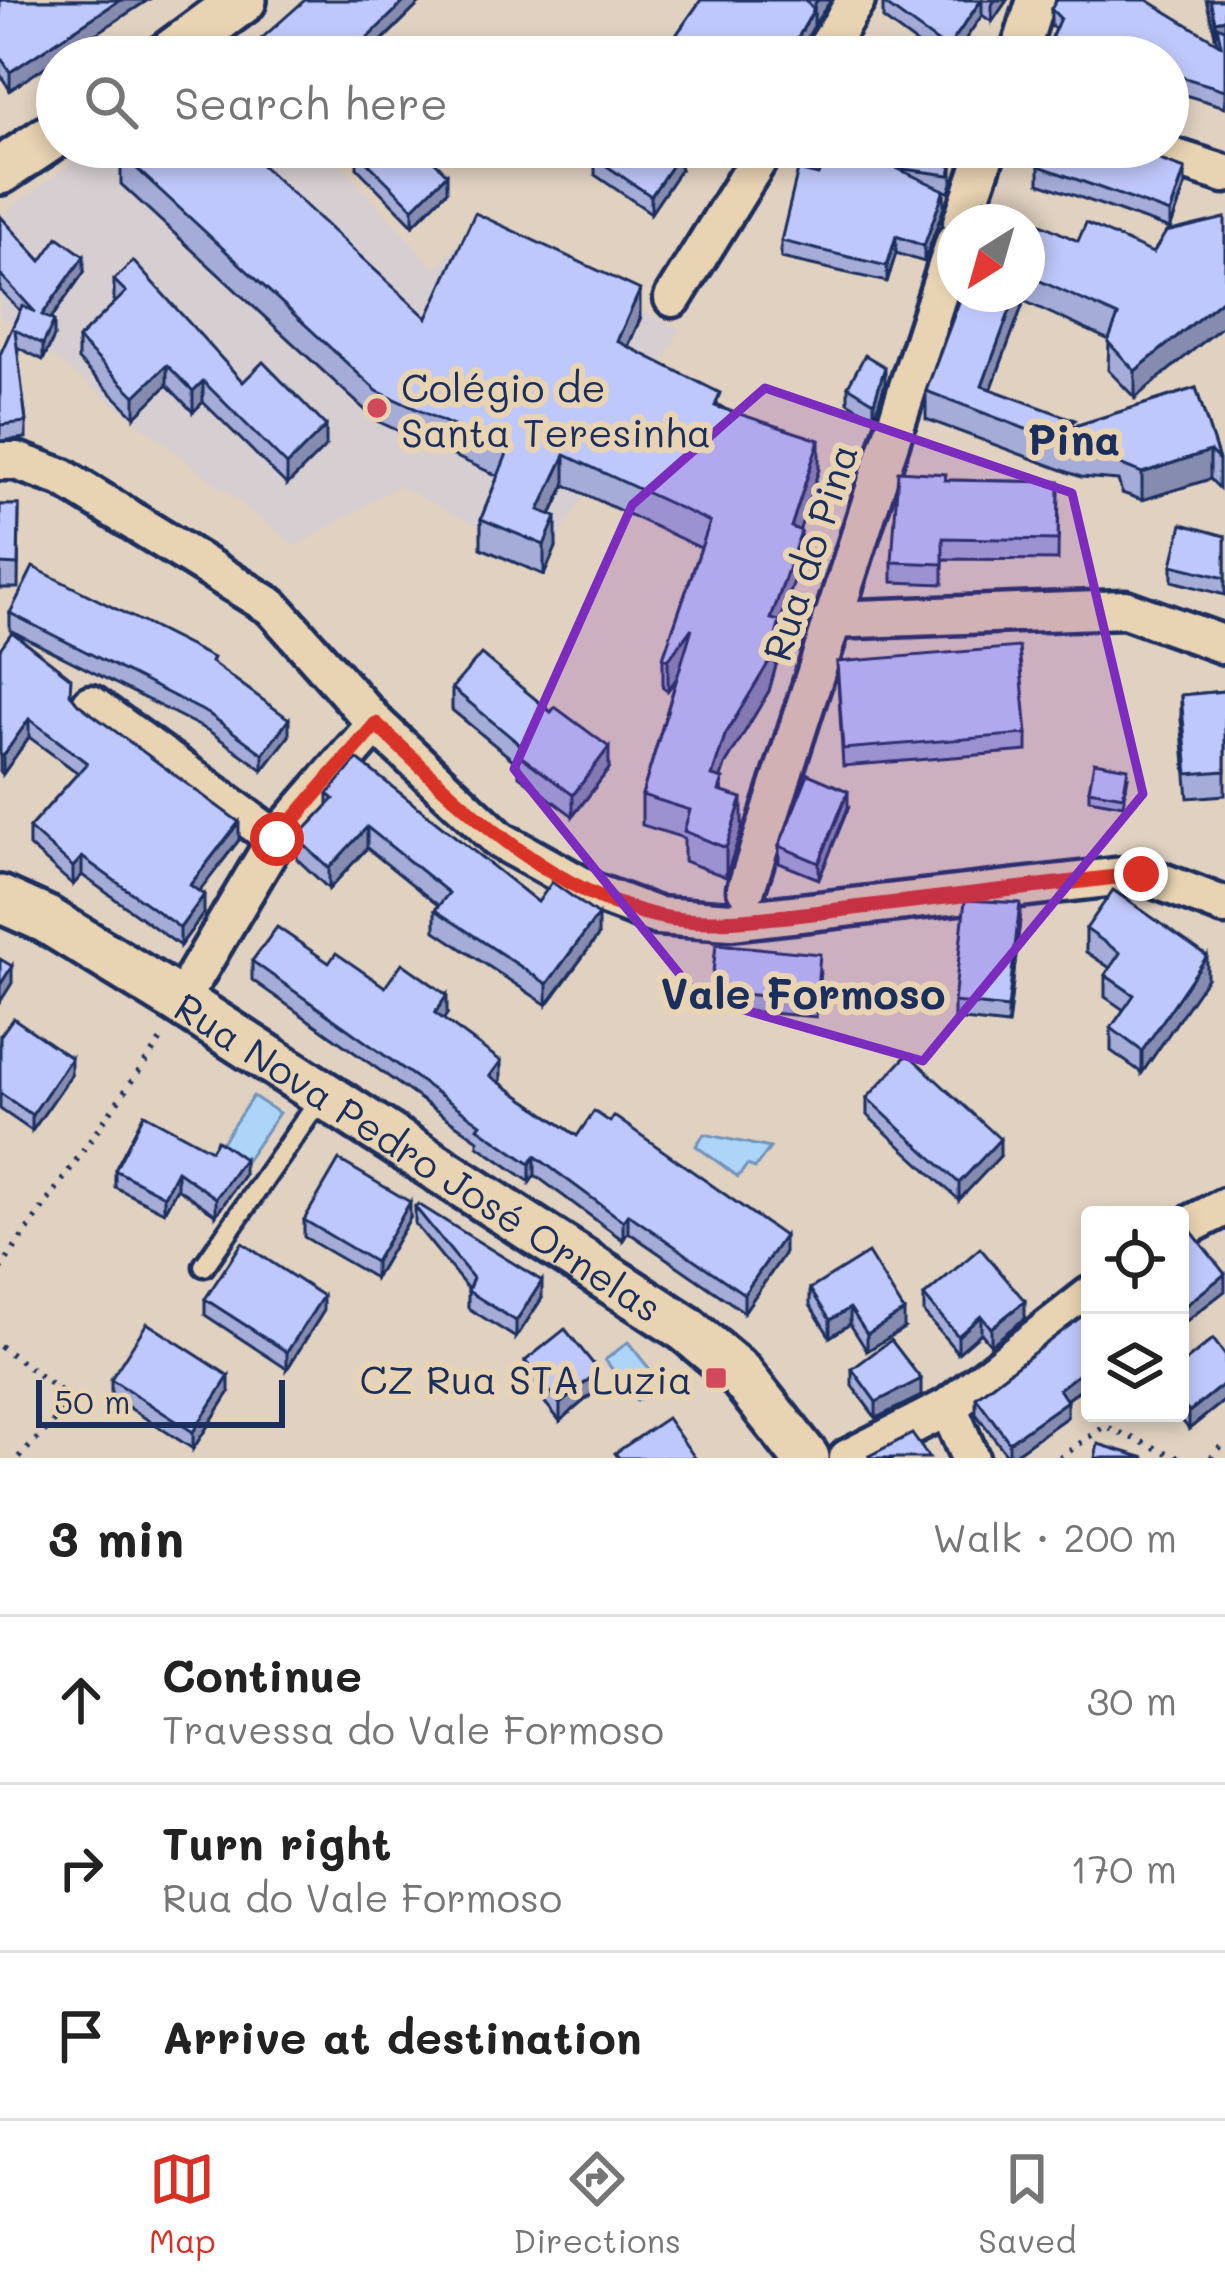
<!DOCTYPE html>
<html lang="en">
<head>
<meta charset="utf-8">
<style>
  body { margin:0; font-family:Mali,sans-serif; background:#f2f2f2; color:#222 }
  .controls { position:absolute; right:36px; bottom:36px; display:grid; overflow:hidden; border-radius:12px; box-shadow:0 6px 18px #0003 }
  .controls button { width:108px; height:108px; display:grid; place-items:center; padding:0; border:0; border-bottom:3px solid #e0e0e0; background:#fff; color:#222; font:60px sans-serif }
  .compass { position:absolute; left:937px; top:204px; width:108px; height:108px; border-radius:50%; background:#fff; box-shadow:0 6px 18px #0003; rotate:217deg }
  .scale { position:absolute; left:36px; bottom:30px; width:249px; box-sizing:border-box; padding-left:12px; border:6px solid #1b2f5e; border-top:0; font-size:33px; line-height:42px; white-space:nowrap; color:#1b2f5e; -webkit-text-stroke:9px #e8d3b2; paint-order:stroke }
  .stop { position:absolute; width:36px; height:36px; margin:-27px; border:9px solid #d93025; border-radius:50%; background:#fff }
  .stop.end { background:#d93025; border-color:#fff; box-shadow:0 3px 12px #0008 }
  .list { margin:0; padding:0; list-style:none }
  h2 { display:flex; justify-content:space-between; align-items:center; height:156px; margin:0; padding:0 48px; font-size:51px }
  h2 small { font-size:39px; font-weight:400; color:#767676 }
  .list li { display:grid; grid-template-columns:78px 1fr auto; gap:36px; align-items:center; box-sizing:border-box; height:168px; padding:0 48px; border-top:3px solid #e0e0e0 }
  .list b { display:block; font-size:45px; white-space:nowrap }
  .list p { margin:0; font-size:39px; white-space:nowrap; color:#767676 }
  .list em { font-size:39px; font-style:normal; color:#767676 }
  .icon { flex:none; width:66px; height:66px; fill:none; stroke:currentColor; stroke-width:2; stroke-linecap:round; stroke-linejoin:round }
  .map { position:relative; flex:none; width:1225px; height:1458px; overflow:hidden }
  .search { position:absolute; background:#fff; box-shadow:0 6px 18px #0003; left:36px; right:36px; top:36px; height:132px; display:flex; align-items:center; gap:30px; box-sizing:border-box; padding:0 42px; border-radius:66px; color:#767676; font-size:45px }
  .sheet { height:660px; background:#fff }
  nav { display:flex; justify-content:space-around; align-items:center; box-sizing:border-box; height:168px; border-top:3px solid #e0e0e0; background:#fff; font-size:33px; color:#767676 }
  nav a { display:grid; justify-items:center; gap:6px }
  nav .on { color:#d93025 }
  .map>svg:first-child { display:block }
  .built { fill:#d6ced1 }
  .water { fill:#acd5f7; stroke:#7293ba; stroke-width:3 }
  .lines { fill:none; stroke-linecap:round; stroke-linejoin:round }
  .service-casing { stroke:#1b2f5e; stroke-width:27 }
  .minor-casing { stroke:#1b2f5e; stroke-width:45 }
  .tertiary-casing { stroke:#1b2f5e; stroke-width:54 }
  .path { stroke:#1b2f5e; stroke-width:6; stroke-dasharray:3 9; stroke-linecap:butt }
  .service { stroke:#e8d3b2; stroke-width:18 }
  .minor { stroke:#e8d3b2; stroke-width:36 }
  .tertiary { stroke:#e8d3b2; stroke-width:45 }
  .wall { fill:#a4acd7; stroke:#1b2f5e; stroke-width:3 }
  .shaded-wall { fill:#868caf; stroke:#1b2f5e; stroke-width:3 }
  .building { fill:#bfc8fa; stroke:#1b2f5e; stroke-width:3 }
  .route { stroke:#d93025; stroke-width:15 }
  .marked { fill:#7b2cbf; fill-opacity:0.2; stroke:#7b2cbf; stroke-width:9; stroke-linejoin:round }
  .poi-dot { fill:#d1495b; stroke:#e8d3b2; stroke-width:4.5 }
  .labels { text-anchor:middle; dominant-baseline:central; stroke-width:12; stroke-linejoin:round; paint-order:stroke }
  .poi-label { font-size:39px; fill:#1b2f5e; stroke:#e8d3b2; text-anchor:start }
  .street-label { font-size:39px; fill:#1b2f5e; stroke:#e8d3b2 }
  .neighbourhood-label { font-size:42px; font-weight:bold; fill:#1b2f5e; stroke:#e8d3b2 }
</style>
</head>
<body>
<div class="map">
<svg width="1225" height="1458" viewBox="0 0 1225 1458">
  <rect width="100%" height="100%" fill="#e0d1c0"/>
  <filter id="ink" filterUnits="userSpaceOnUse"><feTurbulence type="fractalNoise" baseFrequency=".00833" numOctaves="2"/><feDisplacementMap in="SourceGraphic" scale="24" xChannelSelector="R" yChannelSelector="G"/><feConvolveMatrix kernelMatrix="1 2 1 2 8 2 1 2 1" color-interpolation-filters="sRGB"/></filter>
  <g filter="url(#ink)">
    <path class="built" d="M92 147H325L435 269 476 225 680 330 546 560 398 486 296 546 0 315V217Z"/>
    <g class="water">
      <path d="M253 1096 279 1113 245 1162 220 1145Z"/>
      <path d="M704 1134 770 1148 755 1168 747 1165 738 1177 696 1146Z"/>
      <path d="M628 1342 660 1382 637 1401 605 1360Z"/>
    </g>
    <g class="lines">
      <g class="service-casing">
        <path id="service" d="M204 1266 322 1096"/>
      </g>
      <g class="minor-casing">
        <g id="minor">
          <path d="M821 57 856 0"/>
          <path d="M1018 57 1036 0"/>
          <path d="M1141 147 1225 174"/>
          <path d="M962 222 988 147"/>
          <path d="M673 298 766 147"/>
          <path d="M0 461H16L63 478 272 607 376 724 500 840 593 892 657 916 731 921 1141 874 1225 906"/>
          <path d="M831 620 1125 609 1225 645"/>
          <path d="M91 704 276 839"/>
          <path d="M746 889 955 241"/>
          <path d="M195 976 276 839 376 724"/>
          <path d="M1180 1230 1225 1207"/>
          <path d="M948 1407 970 1458"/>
          <path d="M848 1458 948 1407 1090 1296"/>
        </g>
      </g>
      <g class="tertiary-casing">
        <g id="tertiary">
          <path d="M166 57 243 0"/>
          <path d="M0 171 57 133"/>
          <path id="s1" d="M0 899 47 920 179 1001 685 1328 738 1372 806 1458"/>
        </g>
      </g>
      <g class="path">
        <path d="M0 1269 165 1034"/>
        <path d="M0 1346 74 1401 18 1458"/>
        <path d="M1060 1458 1104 1426 1179 1458"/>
        <path d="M1211 1458 1225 1441"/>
      </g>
      <use href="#service" class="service"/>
      <use href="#minor" class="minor"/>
      <use href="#tertiary" class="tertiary"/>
    </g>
    <g class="wall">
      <path d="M0 0H148L60 57H57L10 90 0 74Z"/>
      <path d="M423 0 371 52 376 57H253V46Z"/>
      <path d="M701 0H831L814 25V23L796 57H686L677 50V34Z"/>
      <path d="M885 0H1007L992 22 982 15 953 57H935L883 19V3Z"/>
      <path d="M1206 0H1225V107L1168 90V57H1043L1055 29 1051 26V9L1217 42Z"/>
      <path d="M357 152 447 191 413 225 357 168Z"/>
      <path d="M121 154 427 318 640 319 628 347 819 469 799 530 801 560 780 623V651L769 691 725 765 720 778 723 792 742 828 726 877 684 861V838L642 825V795L677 677 668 690 663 688V658L701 548 565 485 551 515 556 547 544 575 481 548V519L498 476 377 421 121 184Z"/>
      <path d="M595 158 680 170 651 213 595 175Z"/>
      <path d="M1039 166 1185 186 1170 229 1039 183Z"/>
      <path d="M952 167V183L949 192 944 191V207L924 262 896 253 887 282 781 258V241L818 175Z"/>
      <path d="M0 216 41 261 84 272 51 319 54 337 43 360 17 347 26 422V438L0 441V355L20 311 0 290Z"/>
      <path d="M1027 222 1078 241 1153 253 1135 398 1108 370 1109 340 1024 301 991 390 1075 426 1196 388 1219 460V488L1210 479 1142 500 1122 493 1118 480 1081 477 926 419V391L962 294H1027Z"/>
      <path d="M114 280 243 382 326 446 287 485 203 402 193 412 167 385 135 417 78 360V339L116 302 114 300Z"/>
      <path d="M885 384 874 418 848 402V386Z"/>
      <path d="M945 480 1059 482 1058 560 943 559V584L892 582V562Z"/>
      <path d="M0 505H19L18 588H0Z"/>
      <path d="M1225 536V595L1172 581V565Z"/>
      <path d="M10 613 213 664 289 736 263 770 209 731 10 630Z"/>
      <path d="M0 649 71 695 78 704 239 840 199 892 204 913 180 946 82 875 73 885 29 846V828L78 773 29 737 3 774 0 772Z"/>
      <path d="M837 662 1027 734V751L843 766Z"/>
      <path d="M452 688 609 769 573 816 519 776V765L452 710Z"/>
      <path d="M1225 691V795L1188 798 1181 719V695Z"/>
      <path d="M1128 777 1123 805 1089 799V790Z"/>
      <path d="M328 794 538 902 598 936 547 1005 435 931V910L439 906 367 848 329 889 297 859V838L328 805Z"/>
      <path d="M848 808 819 879 779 863V846Z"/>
      <path d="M1020 920 1008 1025 954 1019V1002Z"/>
      <path d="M1086 929 1207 978 1142 1073 1111 1051V1028L1124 1010 1105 997V975L1110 968 1086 952Z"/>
      <path d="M252 961 329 963 447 1014 443 1019 501 1080 499 1082 577 1136 784 1254 744 1312 628 1232 623 1240 535 1175 530 1182 478 1146V1140L252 980Z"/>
      <path d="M820 971 816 1017 711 1008V991Z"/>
      <path d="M0 1036 71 1075 32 1131 0 1109Z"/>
      <path d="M867 1098 1000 1156 959 1200 867 1115Z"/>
      <path d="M144 1114 244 1175 216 1215 177 1188 164 1212 115 1187V1170Z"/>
      <path d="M415 1207 542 1298 516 1338 468 1308V1289L415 1224Z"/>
      <path d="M410 1218 375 1278 304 1237V1220Z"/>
      <path d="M810 1289 904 1328 867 1351 850 1324 830 1337 810 1305Z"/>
      <path d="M924 1296 1025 1318 991 1345 981 1333 958 1353 924 1313Z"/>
      <path d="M205 1299 323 1312 287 1369 205 1315Z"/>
      <path d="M1090 1310V1382L1066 1400 1067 1417 1009 1458 976 1414V1397Z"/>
      <path d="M1225 1355V1400L1189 1429 1176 1413H1180V1366Z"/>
      <path d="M525 1361 599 1388 560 1421 525 1378Z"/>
      <path d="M852 1369 921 1396 876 1418 852 1386Z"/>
      <path d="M111 1379 229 1393 193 1449 111 1396Z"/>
    </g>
    <g class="shaded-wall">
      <path d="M120 0H148L60 57H57V59L10 90V72Z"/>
      <path d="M406 0H423L365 57 362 43Z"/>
      <path d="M818 0H831L814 25V5Z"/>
      <path d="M982 0V15L953 57H947V49Z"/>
      <path d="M995 0H1007L992 22V5Z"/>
      <path d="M814 9V26L796 57H787Z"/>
      <path d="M1225 19V35L1217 26 1215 38V21Z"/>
      <path d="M325 46V57H312Z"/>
      <path d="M680 153V170L651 213V196Z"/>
      <path d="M1185 169V186L1170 229V213Z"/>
      <path d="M447 174V191L413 225V208Z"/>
      <path d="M944 190V207L924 262V246Z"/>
      <path d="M896 236V253L887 282V266Z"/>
      <path d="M84 256V272L42 331V315Z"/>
      <path d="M640 290V319L617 371V341Z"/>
      <path d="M1016 294H1024V301L982 414V386Z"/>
      <path d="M1225 297V324L1135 398V371Z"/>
      <path d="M54 321V337L43 360V344Z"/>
      <path d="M167 365V385L135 417V396Z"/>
      <path d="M885 367V384L874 418V402Z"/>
      <path d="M203 381V402L193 412V391Z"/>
      <path d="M326 426V446L287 485V465Z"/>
      <path d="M819 440V469L791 557V527Z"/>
      <path d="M1210 451V479L1142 500V473Z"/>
      <path d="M565 455V485L539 540V510Z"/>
      <path d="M556 517V547L544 575V545Z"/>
      <path d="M801 531V560L780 623V651L769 691 725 765 712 806V776L725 735 771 619Z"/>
      <path d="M692 628V658L668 690V660Z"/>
      <path d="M29 719V737L3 774V756Z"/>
      <path d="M289 719V736L263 770V754Z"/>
      <path d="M609 747V769L573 816V795Z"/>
      <path d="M848 791V808L819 879V863Z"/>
      <path d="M742 798V828L726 877V848Z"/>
      <path d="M239 822V840L190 903V885Z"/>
      <path d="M367 827V848L329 889V868Z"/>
      <path d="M82 857V875L73 885V867Z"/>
      <path d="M204 895V913L180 946V928Z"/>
      <path d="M1020 903V920L1008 1025V1008Z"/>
      <path d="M598 915V936L547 1005V984Z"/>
      <path d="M1207 956V978L1142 1073V1051Z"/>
      <path d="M12 966V983L0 1002V985Z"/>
      <path d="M447 995V1014L435 1031V1013Z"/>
      <path d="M71 1058V1075L32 1131V1115Z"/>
      <path d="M501 1061V1080L490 1095V1076Z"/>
      <path d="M1000 1139V1156L959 1200V1183Z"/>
      <path d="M535 1156V1175L530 1182V1164Z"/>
      <path d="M244 1159V1175L216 1215V1198Z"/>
      <path d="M177 1171V1188L164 1212V1196Z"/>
      <path d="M410 1202V1218L375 1278V1262Z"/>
      <path d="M628 1214V1232L623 1240V1221Z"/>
      <path d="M784 1236V1254L744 1312V1294Z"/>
      <path d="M1225 1274V1291L1180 1326V1310Z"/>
      <path d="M542 1281V1298L516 1338V1321Z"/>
      <path d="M323 1296V1312L287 1369V1352Z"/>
      <path d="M1025 1301V1318L991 1345V1328Z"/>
      <path d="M850 1308V1324L830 1337V1320Z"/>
      <path d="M904 1311V1328L867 1351V1334Z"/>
      <path d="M981 1316V1333L958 1353V1336Z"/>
      <path d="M1090 1365V1382L1059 1405V1389Z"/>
      <path d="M599 1371V1388L560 1421V1404Z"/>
      <path d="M229 1376V1393L193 1449V1432Z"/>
      <path d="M921 1379V1396L876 1418V1402Z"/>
      <path d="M1225 1383V1400L1189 1429V1412Z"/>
      <path d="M1067 1401V1417L1009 1458V1442Z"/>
    </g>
    <g class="building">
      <path d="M0 0H120L10 72 0 56Z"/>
      <path d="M305 0H406L362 43 376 57H336L325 46 312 57H263L253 46Z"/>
      <path d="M701 0H804L814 9 787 57H718L712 53 709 57 677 34Z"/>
      <path d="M885 0H981L947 49 883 3Z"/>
      <path d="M1057 0H1147L1221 45 1217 26 1225 29V90L1168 73V57H1125L1118 53 1117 57H1043L1060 18 1051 9Z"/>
      <path d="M1210 0H1225V19L1215 21Z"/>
      <path d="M127 147H242L427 318 475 213 640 290 617 341 720 393 715 406 819 440 791 527 801 531 771 619 780 621 769 662 725 735 712 776 723 779 719 791 742 798 726 848 684 831 690 810 642 795 692 628 668 660 663 658 710 522 565 455 539 510 556 517 544 545 481 519 508 451 377 391 121 154Z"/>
      <path d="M361 147H420L447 174 413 208 357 152Z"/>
      <path d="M602 147H671L680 153 651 196 595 158Z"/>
      <path d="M829 147H913L952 167 949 175 896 168 944 190 924 246 896 236 887 266 781 241 798 170 818 175Z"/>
      <path d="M1116 147H1124L1185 169 1170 213 1039 166 1042 153 1110 164Z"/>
      <path d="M985 198 1078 241 1086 223 1153 253 1166 232 1225 218V297L1135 371 1108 342 1118 316 1027 275V222H976Z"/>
      <path d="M0 216 41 261 58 237 84 256 42 315 54 321 43 344 15 330 26 422 0 425V355L22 306 35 312 0 274Z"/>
      <path d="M133 261 243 382 263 362 326 426 287 465 203 381 193 391 167 365 135 396 78 339 126 292 114 280Z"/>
      <path d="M962 294H1016L982 386 1075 420 1062 430 1196 388 1219 460 1210 451 1142 473 1122 465 1118 452 1081 450 926 391Z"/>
      <path d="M865 355 885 367 874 402 848 386Z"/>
      <path d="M898 471 946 474 945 480 1059 482 1058 540 943 538V564L892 562Z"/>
      <path d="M0 505H19L18 565 0 564Z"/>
      <path d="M1182 524 1225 536V578L1172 565Z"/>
      <path d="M33 567 213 658 211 662 289 719 263 754 209 714 10 613Z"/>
      <path d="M12 632 71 678 70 694 78 704 239 822 190 885 204 895 180 928 82 857 73 867 29 828 87 763 29 719 3 756 0 754V649Z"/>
      <path d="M1019 647 1027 734 843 749 837 662Z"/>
      <path d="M481 654 551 712 555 707 609 747 573 795 519 755 524 748 452 688Z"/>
      <path d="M1225 691V771L1188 774 1181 695Z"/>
      <path d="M357 759 538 902 552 882 598 915 547 984 435 910 449 893 367 827 329 868 297 838 334 799 328 794Z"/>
      <path d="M1094 762 1128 768 1123 796 1089 790Z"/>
      <path d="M808 774 848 791 819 863 779 846Z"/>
      <path d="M1113 890 1207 956 1142 1051 1111 1028 1134 995 1105 975 1120 953 1086 929Z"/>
      <path d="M965 900 1020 903 1008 1008 954 1002Z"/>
      <path d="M277 927 329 963 336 953 385 987 402 963 447 995 435 1013 501 1061 490 1076 577 1136 594 1111 610 1122 614 1116 784 1236 744 1294 628 1214 623 1221 535 1156 530 1164 478 1128 481 1124 252 961Z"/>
      <path d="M716 944 820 954 816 1001 711 991Z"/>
      <path d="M0 959 12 966 0 985Z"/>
      <path d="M13 1018 71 1058 32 1115 0 1093V1036Z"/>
      <path d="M908 1054 1000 1139 959 1183 867 1098Z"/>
      <path d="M144 1114 211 1150 217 1140 244 1159 216 1198 177 1171 164 1196 115 1170Z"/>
      <path d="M339 1160 410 1202 375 1262 304 1220Z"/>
      <path d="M418 1204 542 1281 516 1321 468 1291 473 1278 415 1207Z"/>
      <path d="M1192 1232 1225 1274 1180 1310V1242Z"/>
      <path d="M242 1243 323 1296 287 1352 205 1299Z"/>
      <path d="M980 1248 1025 1301 991 1328 981 1316 958 1336 924 1296Z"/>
      <path d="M868 1253 904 1311 867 1334 850 1308 830 1320 810 1289Z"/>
      <path d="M1090 1310V1365L1059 1389 1067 1401 1009 1442 976 1397Z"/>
      <path d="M147 1323 229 1376 193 1432 111 1379Z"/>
      <path d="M565 1329 599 1371 560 1404 525 1361Z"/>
      <path d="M1213 1339 1225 1355V1383L1189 1412 1180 1402V1366Z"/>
      <path d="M891 1340 921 1379 876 1402 852 1369Z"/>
      <path d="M667 1418 695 1458H619L615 1453Z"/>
      <path d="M912 1434 929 1458H871L869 1456Z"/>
      <path d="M1098 1444 1145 1458H1095Z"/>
    </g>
  </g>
  <g class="lines" filter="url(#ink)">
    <path class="route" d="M277 839 376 724C459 801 541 890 657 916 698 925 745 920 787 916L1141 874"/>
  </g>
  <path class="marked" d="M765 388 1072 493 1143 794 923 1061 698 997 514 769 632 505Z"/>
  <g class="poi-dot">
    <circle cx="377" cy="408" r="12"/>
    <rect x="704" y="1366" width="24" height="24" rx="6"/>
  </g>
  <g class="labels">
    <g class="poi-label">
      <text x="401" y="386">Colégio de<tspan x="401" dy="45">Santa Teresinha</tspan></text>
      <text x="692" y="1378" text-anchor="end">CZ Rua STA Luzia</text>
    </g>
    <g class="street-label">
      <text transform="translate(809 552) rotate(-72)">Rua do Pina</text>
      <text stroke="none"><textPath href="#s1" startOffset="492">Rua Nova Pedro José Ornelas</textPath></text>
    </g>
    <g class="neighbourhood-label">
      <text x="1074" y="438">Pina</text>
      <text x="803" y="992">Vale Formoso</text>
    </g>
  </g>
</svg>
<div class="controls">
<button><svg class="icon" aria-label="locate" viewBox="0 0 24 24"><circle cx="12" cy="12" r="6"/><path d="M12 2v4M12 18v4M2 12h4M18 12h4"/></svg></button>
<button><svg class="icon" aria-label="layers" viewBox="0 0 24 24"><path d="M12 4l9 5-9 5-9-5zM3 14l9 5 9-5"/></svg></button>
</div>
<svg class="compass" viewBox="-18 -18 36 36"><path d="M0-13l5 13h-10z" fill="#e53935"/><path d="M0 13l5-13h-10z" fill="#767676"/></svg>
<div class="scale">50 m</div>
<div class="stop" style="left:277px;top:839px"></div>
<div class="stop end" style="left:1141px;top:874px"></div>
<div class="search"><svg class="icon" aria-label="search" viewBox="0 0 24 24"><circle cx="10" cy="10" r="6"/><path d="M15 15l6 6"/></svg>Search here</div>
</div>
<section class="sheet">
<h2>3 min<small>Walk · 200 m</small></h2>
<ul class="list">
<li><svg class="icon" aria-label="ahead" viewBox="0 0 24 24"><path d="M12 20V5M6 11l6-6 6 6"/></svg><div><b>Continue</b><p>Travessa do Vale Formoso</p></div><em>30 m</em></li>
<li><svg class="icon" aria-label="right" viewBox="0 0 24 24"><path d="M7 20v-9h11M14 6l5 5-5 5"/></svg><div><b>Turn right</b><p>Rua do Vale Formoso</p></div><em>170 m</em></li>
<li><svg class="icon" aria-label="arrive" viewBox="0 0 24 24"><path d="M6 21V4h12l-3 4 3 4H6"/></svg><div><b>Arrive at destination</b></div></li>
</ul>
</section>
<nav>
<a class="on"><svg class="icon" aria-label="map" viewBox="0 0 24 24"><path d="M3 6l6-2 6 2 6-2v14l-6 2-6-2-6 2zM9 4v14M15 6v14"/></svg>Map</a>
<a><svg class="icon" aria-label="directions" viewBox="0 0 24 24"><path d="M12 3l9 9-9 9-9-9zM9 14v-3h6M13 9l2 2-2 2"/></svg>Directions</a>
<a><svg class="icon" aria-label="saved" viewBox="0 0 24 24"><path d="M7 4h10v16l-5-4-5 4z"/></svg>Saved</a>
</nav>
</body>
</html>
